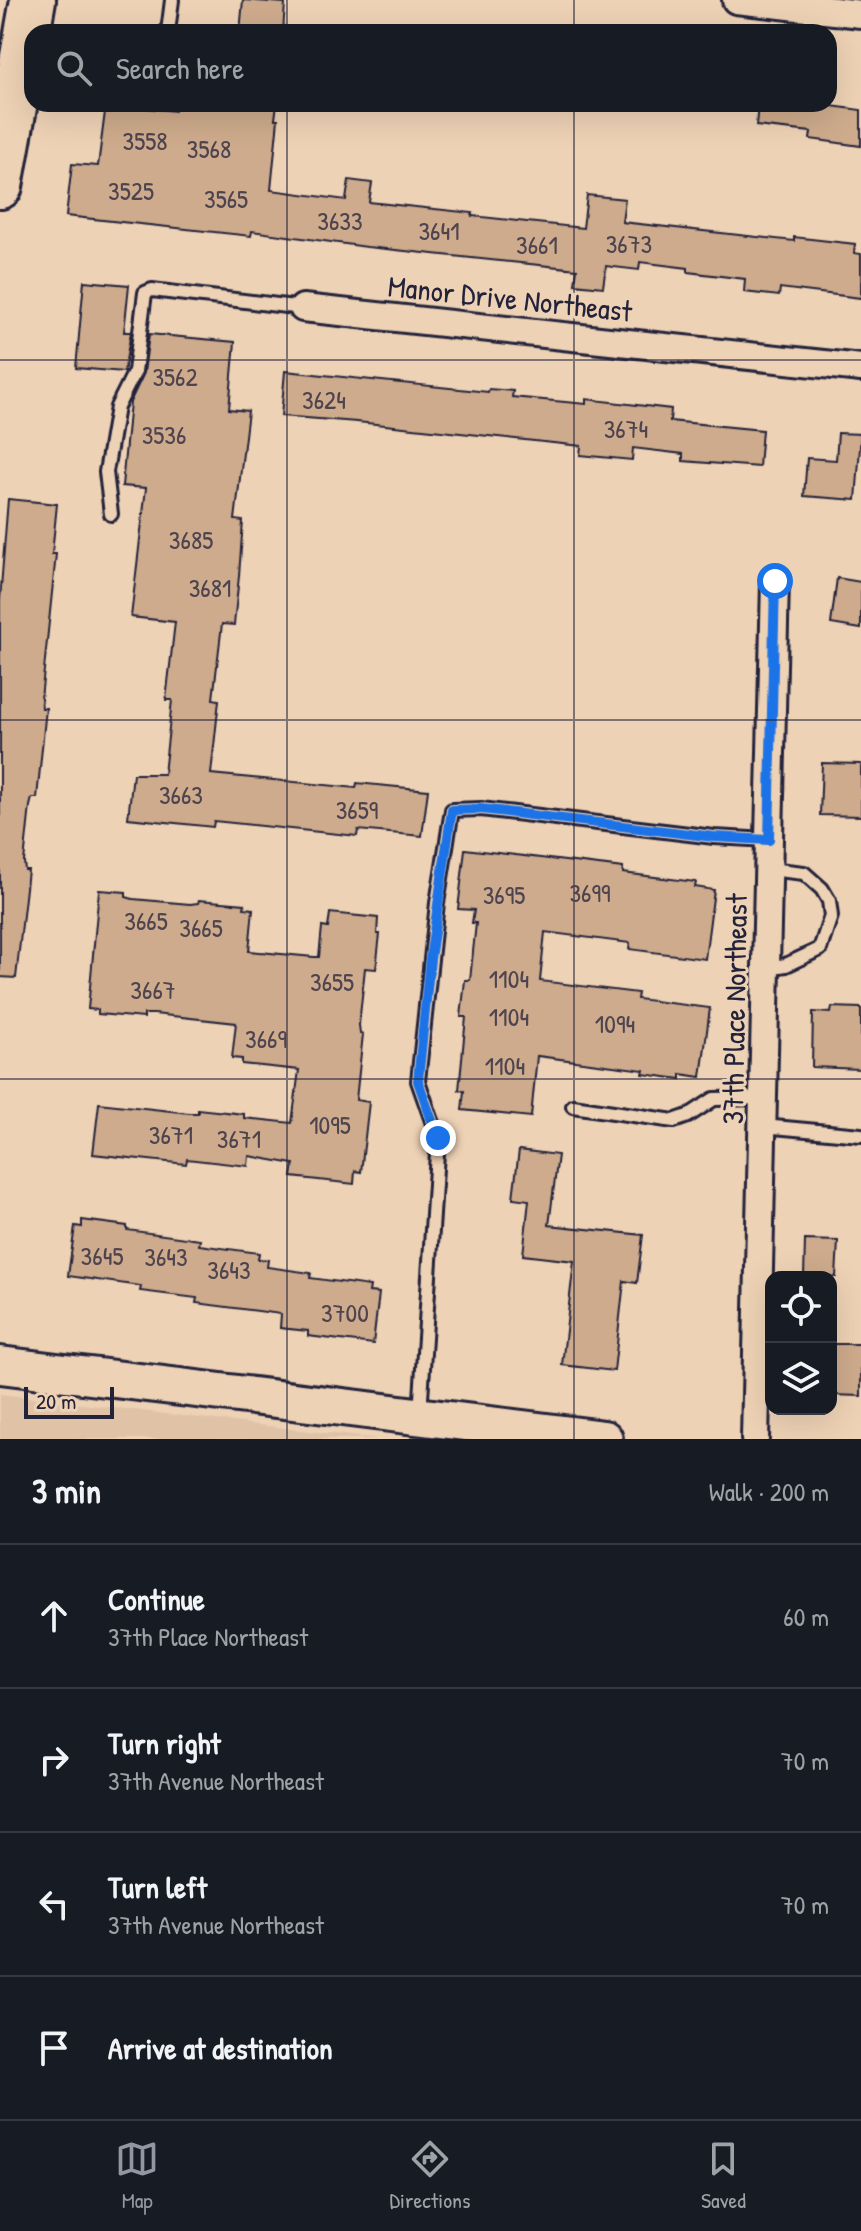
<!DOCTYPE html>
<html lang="en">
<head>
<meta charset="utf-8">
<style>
  body { margin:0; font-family:"Patrick Hand",sans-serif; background:#242831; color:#f1f3f6 }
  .controls { position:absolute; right:24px; bottom:24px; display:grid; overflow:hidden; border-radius:16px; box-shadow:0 8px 32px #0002 }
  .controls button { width:72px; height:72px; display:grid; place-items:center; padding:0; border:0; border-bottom:2px solid #363941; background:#171b24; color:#f1f3f6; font:40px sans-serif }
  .scale { position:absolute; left:24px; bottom:20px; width:90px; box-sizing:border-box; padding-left:8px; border:4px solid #22223b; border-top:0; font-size:22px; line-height:28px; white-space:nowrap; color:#22223b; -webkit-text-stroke:6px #eed2b5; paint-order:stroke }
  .stop { position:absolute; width:24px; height:24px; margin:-18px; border:6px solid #1a73e8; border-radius:50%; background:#fff }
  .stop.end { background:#1a73e8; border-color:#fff; box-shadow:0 2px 8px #0008 }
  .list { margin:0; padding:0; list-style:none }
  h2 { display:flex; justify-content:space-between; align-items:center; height:104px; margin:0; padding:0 32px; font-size:34px }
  h2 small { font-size:26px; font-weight:400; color:#9ea1a6 }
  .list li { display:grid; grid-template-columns:52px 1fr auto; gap:24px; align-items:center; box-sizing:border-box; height:144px; padding:0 32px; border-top:2px solid #363941 }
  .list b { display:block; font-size:30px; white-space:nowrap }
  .list p { margin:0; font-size:26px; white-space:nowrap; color:#9ea1a6 }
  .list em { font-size:26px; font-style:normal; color:#9ea1a6 }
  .icon { flex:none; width:44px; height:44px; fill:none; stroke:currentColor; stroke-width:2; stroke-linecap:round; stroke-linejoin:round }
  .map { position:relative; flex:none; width:861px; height:1439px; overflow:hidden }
  .search { position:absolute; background:#171b24; box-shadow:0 8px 32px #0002; left:24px; right:24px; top:24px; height:88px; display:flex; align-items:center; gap:20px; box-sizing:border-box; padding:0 28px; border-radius:24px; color:#9ea1a6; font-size:30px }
  .sheet { height:680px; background:#171b24 }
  nav { display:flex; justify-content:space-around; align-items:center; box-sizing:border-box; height:112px; border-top:2px solid #363941; background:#171b24; font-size:22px; color:#9ea1a6 }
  nav a { display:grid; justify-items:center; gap:4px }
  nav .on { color:#9495a2 }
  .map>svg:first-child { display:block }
  .built { fill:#e0c3a7 }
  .building { fill:#ceab8c; stroke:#22223b; stroke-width:2 }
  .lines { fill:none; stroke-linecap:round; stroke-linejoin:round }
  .lane-casing { stroke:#22223b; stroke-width:18 }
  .street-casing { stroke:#22223b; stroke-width:32 }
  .secondary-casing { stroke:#22223b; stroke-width:42 }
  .highway-casing { stroke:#22223b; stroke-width:50 }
  .lane { stroke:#eed2b5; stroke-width:12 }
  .street { stroke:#eed2b5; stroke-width:26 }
  .secondary { stroke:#eed2b5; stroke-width:36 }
  .highway { stroke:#eed2b5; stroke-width:44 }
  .route { stroke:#1a73e8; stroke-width:10 }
  .grid { fill:none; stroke:#22223b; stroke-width:2; stroke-opacity:0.55 }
  .labels { text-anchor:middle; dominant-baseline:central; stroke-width:6; stroke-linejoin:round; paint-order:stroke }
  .number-label { font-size:26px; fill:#4d444f }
  .street-label { font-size:30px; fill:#22223b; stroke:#eed2b5 }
</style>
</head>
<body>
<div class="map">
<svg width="861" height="1439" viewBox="0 0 861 1439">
  <rect width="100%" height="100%" fill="#eed2b5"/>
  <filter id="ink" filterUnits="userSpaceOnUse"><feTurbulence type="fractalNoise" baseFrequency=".0125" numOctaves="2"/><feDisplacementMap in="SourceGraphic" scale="16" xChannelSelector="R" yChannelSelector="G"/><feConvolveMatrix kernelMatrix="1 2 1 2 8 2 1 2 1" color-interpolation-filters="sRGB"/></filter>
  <g filter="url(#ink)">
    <path class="built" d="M0 1394 377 1439H0Z"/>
    <g class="building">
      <path d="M243 0 285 3 283 32H240Z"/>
      <path d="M106 104 175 111V104H277L275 119H278L271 190 346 200 349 180 372 183 369 202 473 213 472 216 583 228 587 195 625 199 622 222 794 241V237L855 244 854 253 861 254V298L780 288 779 296 744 292 745 279 688 272V268L640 262 639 270 606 266 603 287 575 284 577 269 367 247 252 231 251 236 66 216 72 164 98 166Z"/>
      <path d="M758 104H817L861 110V146L810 139 811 132 756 126Z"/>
      <path d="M84 281 129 285 124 332H131L124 372 76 368Z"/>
      <path d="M149 334 235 342 229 409 248 411 235 520 243 521 239 576 234 625 222 624 213 699 219 700 211 774 356 788 357 783 428 790 422 836 358 830 357 836 214 821 213 827 128 818 133 774H164L172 700H166L175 622 131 617 146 488 122 486 130 402 144 373Z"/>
      <path d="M285 371 488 392 489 389 513 391 512 397 586 404V399L671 409 670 421 762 430 759 467 683 461V454L633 448 632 460 580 455 581 446 357 422 281 416Z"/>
      <path d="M838 433 861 434 856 500 804 496 807 458 836 460Z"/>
      <path d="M8 499 57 504 52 554H56L41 699 42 708H46L37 798H32L30 806 24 862 25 870H28L16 978 0 977V600Z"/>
      <path d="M837 578 861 582V629L831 624Z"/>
      <path d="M822 763 861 764V816L820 815Z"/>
      <path d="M465 849 623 868V873L696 882 695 887 714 890 705 959 629 949 630 943 545 932 540 981 638 993 637 999 710 1008 701 1077 681 1074V1079L643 1074 644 1070 537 1056 531 1117 462 1110 464 1091 459 1090 466 1017H461L465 980H470L476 923H472L474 910 458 909Z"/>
      <path d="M99 890 126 892V897L133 899 190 904 198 903 199 900 245 904 244 908 253 909 249 951 314 957H319L322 927 328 928 330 913 378 918 377 934H380L376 969 365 968 359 1025 360 1033 363 1034 356 1100 369 1102 361 1172 355 1171 354 1184 292 1177 294 1164 249 1156 248 1166 187 1159 186 1164 93 1154 99 1103 189 1113H198V1109L244 1114V1118L292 1123 299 1070 242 1064V1059L232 1058 236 1023 154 1014H144V1018L98 1014V1010L88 1009Z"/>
      <path d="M832 1007 861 1008V1069L812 1067 813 1012 831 1013Z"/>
      <path d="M519 1150 558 1155 549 1225 643 1235 637 1283 624 1281 614 1371 562 1365 574 1261 523 1255 529 1200 513 1198Z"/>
      <path d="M82 1220 127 1226V1230L200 1240 199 1245 259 1253 258 1259 268 1260 267 1267 311 1273 310 1278 370 1286 369 1292 379 1293 373 1344 308 1336V1331L280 1328 281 1314 196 1303 197 1298 140 1291 141 1286 68 1276 75 1226 82 1227Z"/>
      <path d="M805 1240 838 1241 836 1277H804Z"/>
      <path d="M831 1344H861V1396L831 1395Z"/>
    </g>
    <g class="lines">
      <g class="lane-casing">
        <g id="lane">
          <path d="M168 32 172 0"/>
          <path d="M111 514 106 472 117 407 135 371 145 293 152 290 303 308"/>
          <path d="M767 968 786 965 820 949 831 916 829 901 822 889 804 873 769 869"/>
          <path d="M573 1106 674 1121 688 1116 714 1099 764 1098"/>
          <path d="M763 1126 861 1135"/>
          <path d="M420 1414 438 1138 418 1081 437 903 452 810 481 809 714 837 769 840"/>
        </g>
      </g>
      <g class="street-casing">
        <g id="street">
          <path d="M736 0 861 14"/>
          <path d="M303 308 861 368"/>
          <path d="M755 1439 775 581"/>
        </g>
      </g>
      <g class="secondary-casing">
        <path id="secondary" d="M0 1365 604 1439"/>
      </g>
      <g class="highway-casing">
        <path id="highway" d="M0 186 33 0"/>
      </g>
      <use href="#lane" class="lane"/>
      <use href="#street" class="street"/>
      <use href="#secondary" class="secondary"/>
      <use href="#highway" class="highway"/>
    </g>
  </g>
  <g class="lines" filter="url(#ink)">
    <path class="route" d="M438 1138 418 1081 430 959 452 810 481 809 714 837 769 840 775 581"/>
  </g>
  <path class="grid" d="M287 0V32M574 0V32M287 104V1439M574 104V1439M0 360H861M0 720H861M0 1079H861"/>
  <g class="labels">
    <g class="number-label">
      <text x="145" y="140">3558</text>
      <text x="209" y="148">3568</text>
      <text x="131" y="190">3525</text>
      <text x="226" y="198">3565</text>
      <text x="340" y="220">3633</text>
      <text x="439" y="230">3641</text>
      <text x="629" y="243">3673</text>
      <text x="537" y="244">3661</text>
      <text x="175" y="376">3562</text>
      <text x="324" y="399">3624</text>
      <text x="626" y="428">3674</text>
      <text x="164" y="434">3536</text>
      <text x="191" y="539">3685</text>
      <text x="210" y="587">3681</text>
      <text x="181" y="794">3663</text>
      <text x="357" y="809">3659</text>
      <text x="590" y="892">3699</text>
      <text x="504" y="894">3695</text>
      <text x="146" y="920">3665</text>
      <text x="201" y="927">3665</text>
      <text x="509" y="978">1104</text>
      <text x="332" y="981">3655</text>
      <text x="153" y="989">3667</text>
      <text x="509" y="1016">1104</text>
      <text x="615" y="1023">1094</text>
      <text x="266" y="1038">3669</text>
      <text x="505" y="1065">1104</text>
      <text x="330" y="1124">1095</text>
      <text x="171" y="1134">3671</text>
      <text x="239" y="1138">3671</text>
      <text x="102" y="1255">3645</text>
      <text x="166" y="1256">3643</text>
      <text x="229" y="1269">3643</text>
      <text x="345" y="1312">3700</text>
    </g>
    <g class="street-label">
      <text transform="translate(510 298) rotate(6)">Manor Drive Northeast</text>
      <text transform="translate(734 1009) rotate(-89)">37th Place Northeast</text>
    </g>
  </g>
</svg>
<div class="controls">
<button><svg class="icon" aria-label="locate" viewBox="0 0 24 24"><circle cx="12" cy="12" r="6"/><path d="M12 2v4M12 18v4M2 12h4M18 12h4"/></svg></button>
<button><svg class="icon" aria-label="layers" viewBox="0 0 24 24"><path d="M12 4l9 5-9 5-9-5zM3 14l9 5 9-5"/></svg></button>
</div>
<div class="scale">20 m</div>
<div class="stop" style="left:775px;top:581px"></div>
<div class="stop end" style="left:438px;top:1138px"></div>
<div class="search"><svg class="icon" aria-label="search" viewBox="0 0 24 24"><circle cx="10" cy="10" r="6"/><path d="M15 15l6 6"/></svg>Search here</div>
</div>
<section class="sheet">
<h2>3 min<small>Walk · 200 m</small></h2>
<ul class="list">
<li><svg class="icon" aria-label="ahead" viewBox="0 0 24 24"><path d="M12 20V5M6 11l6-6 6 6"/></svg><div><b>Continue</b><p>37th Place Northeast</p></div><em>60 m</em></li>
<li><svg class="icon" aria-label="right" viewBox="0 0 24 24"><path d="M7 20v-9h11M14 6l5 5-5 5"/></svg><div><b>Turn right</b><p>37th Avenue Northeast</p></div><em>70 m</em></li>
<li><svg class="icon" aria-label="left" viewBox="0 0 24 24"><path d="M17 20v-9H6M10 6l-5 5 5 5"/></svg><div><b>Turn left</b><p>37th Avenue Northeast</p></div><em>70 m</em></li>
<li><svg class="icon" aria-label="arrive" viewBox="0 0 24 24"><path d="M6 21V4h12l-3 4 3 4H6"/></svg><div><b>Arrive at destination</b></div></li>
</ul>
</section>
<nav>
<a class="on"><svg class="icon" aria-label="map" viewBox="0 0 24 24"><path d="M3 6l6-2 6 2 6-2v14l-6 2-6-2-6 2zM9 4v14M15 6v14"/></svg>Map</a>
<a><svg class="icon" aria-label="directions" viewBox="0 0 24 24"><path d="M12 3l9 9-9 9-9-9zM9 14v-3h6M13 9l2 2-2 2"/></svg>Directions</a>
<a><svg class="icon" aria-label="saved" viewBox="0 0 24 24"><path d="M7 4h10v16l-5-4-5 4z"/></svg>Saved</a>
</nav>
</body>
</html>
